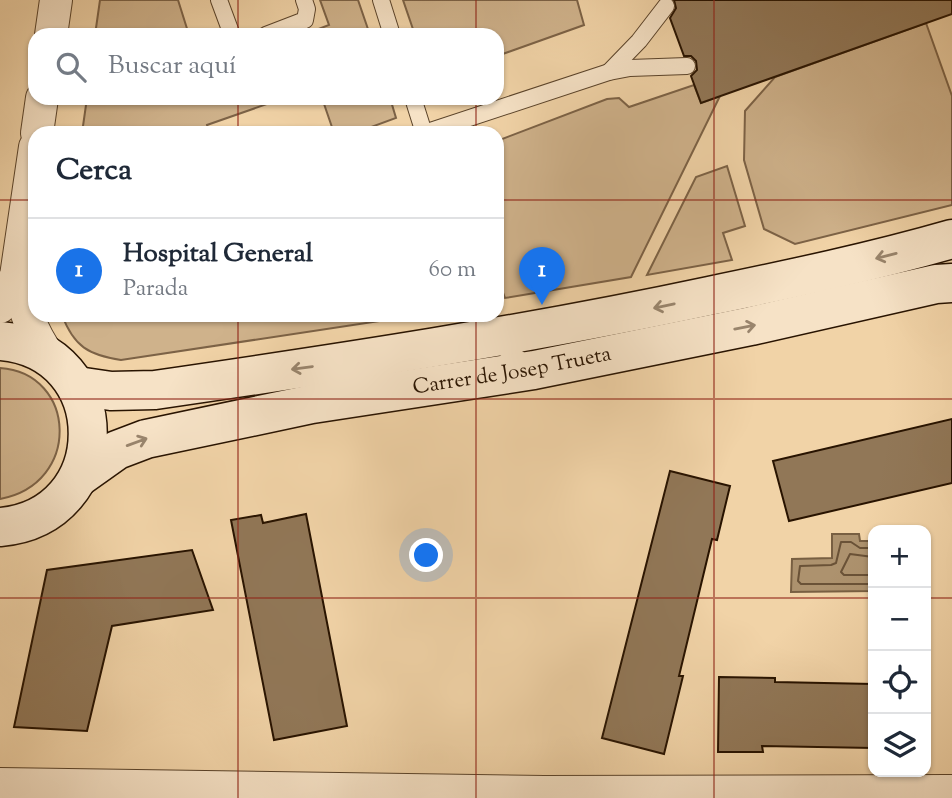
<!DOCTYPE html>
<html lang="es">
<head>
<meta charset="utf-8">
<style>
  body { margin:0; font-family:"Sorts Mill Goudy",serif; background:#f6f6f7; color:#1f2937 }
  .controls { position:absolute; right:21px; bottom:21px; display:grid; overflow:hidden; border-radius:14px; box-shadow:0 2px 5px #0004 }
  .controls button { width:63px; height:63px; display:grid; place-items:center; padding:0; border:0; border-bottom:2px solid #e0e1e3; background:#fff; color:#1f2937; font:35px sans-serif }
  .you { position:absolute; left:427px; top:556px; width:24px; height:24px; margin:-18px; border:5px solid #fff; border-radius:50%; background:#1a73e8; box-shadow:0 0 0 10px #1a73e833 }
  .badge { display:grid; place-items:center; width:46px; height:46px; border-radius:50%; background:#1a73e8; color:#fff; font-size:23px; font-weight:700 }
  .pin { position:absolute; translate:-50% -58px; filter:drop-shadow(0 2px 4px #0008) }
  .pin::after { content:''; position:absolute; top:37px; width:24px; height:21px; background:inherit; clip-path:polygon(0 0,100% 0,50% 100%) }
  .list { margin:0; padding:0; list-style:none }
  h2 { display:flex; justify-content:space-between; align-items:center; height:91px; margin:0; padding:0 28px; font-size:30px }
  h2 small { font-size:23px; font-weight:400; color:#747a83 }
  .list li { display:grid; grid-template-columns:46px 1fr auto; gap:21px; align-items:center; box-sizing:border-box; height:105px; padding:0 28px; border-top:2px solid #e0e1e3 }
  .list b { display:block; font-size:26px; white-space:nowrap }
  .list p { margin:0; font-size:23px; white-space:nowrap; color:#747a83 }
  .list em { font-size:23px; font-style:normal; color:#747a83 }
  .icon { flex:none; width:38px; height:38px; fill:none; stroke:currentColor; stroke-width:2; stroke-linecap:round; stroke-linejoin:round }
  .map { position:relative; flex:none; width:952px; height:798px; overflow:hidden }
  .search { position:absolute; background:#fff; box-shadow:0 2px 5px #0004; left:28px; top:28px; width:476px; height:77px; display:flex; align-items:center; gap:18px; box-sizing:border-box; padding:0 24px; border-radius:21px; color:#747a83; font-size:26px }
  .panel { position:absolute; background:#fff; box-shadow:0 2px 5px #0004; left:28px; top:126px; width:476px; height:196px; border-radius:21px }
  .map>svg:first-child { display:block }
  .green { fill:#cfb28b; stroke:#7c6246; stroke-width:2 }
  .water { fill:#ad926e; stroke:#785f42; stroke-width:2 }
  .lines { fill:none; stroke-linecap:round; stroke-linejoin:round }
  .shore { stroke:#6a5237; stroke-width:2 }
  .building { fill:#917757; stroke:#281300; stroke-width:2 }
  .lane-casing { stroke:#5a432a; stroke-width:18 }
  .street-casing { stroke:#5a432a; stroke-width:34 }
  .secondary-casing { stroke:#281300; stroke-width:41 }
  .lane { stroke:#f6e2c6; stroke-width:16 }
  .street { stroke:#f6e2c6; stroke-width:32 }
  .secondary { stroke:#f6e2c6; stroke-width:38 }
  .oneway { stroke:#99856d }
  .grid { fill:none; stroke:#8f2418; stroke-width:2; stroke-opacity:0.55 }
  .labels { text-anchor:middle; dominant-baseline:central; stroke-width:6; stroke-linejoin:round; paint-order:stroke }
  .street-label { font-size:21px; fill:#281300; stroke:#f6e2c6 }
</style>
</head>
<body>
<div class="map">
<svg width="952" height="798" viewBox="0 0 952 798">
  <rect width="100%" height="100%" fill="#f1d3a7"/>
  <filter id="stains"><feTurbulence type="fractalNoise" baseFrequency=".00286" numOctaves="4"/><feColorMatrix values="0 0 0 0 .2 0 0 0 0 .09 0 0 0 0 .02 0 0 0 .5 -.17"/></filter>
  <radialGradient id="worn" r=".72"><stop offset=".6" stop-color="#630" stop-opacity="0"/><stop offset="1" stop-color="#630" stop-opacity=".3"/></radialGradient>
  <g class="green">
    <path d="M100 0H178L189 35H95Z"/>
    <path d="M320 0H358L370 35H303L329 25Z"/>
    <path d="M403 0H577L584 25 497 56V35H415Z"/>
    <path d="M926 23 952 96V205L795 244 764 229 744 160 745 111 775 77Z"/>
    <path d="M694 85 701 103 720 96 631 277 505 298 497 276V141L607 99 619 98 629 107Z"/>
    <path d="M87 98H284L207 125 209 133H82Z"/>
    <path d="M322 98H390L396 118 355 133H334Z"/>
    <path d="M727 166 745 226 723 233 732 260 647 275 696 177Z"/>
    <path d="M62 315H419L121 360C89 355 74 347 62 315Z"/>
    <path d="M0 368C77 373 82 484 0 499Z"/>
  </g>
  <path class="water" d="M832 534H859L860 541H873V591L791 592 792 559 832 558Z"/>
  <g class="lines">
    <g class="shore">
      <path d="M873 548H860L851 542H841L836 563 831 565 800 566 798 581 801 584H873"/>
      <path d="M873 557 850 554 841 572 844 575H873"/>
    </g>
  </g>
  <g class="building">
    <path d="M674 0H952V14L701 103 691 76 697 70 696 61 691 56H684L670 18 676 8Z"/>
    <path d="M952 419V483L789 521 773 461Z"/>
    <path d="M670 471 730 486 717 540 712 539 679 676H683L664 754 602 738Z"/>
    <path d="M306 514 347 726 274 740 231 520 261 515 263 523Z"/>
    <path d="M192 550 213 610 112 626 87 731 14 727 47 570Z"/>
    <path d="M719 677 775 678V682L873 684V748L762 746 763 752H718Z"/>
  </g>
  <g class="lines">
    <g class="lane-casing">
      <g id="lane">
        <path d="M219 0 232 35"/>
        <path d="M381 0 392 35"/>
        <path d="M266 35 305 20 307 9 304 0"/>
        <path d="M609 72 639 41 666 6"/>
        <path d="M413 98 424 133"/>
        <path d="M424 133 609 72 630 68 687 66"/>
        <path d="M483 315 490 338 529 366"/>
      </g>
    </g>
    <g class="street-casing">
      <g id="street">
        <path d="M51 35 56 0"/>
        <path d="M37 133 42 98"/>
        <path d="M16 276C23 306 31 331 49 356"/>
        <path d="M0 307 16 276 35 147"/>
        <path d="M0 784 544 792 952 791"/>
      </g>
    </g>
    <g class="secondary-casing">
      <g id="secondary">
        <path d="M0 341C117 350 117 517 0 527"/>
        <path d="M77 386 111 391 155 390C341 363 526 335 709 296 791 279 872 262 952 239"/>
        <path id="s1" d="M79 477 117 450 146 439 312 404 534 370 751 326 936 284 952 283"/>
      </g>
    </g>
    <use href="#lane" class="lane"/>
    <use href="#street" class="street"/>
    <use href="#secondary" class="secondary"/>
  </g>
  <defs><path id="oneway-shaft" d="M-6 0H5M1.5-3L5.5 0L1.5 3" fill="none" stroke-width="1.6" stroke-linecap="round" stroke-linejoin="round" transform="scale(1.75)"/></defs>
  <g class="oneway">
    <use href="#oneway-shaft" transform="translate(886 256) rotate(166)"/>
    <use href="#oneway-shaft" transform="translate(664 306) rotate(168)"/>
    <use href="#oneway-shaft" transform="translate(745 327) rotate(-11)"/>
    <use href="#oneway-shaft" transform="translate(302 368) rotate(172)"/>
    <use href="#oneway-shaft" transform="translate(137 442) rotate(-20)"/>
  </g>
  <path class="grid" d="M238 0V35M476 0V35M714 0V798M238 98V133M476 98V133M0 200H35M497 200H952M238 315V798M476 315V798M0 399H952M0 598H873M926 598H952"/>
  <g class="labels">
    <g class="street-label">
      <text stroke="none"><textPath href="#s1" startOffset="450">Carrer de Josep Trueta</textPath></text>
    </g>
  </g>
  <rect width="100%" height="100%" filter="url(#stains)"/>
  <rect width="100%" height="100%" fill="url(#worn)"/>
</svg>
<div class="controls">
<button>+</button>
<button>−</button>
<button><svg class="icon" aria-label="locate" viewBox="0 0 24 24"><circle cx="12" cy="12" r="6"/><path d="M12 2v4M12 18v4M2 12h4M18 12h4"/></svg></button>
<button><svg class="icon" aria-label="layers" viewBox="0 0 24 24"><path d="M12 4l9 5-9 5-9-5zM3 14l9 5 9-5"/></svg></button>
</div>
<div class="you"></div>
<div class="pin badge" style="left:542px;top:305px">1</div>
<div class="search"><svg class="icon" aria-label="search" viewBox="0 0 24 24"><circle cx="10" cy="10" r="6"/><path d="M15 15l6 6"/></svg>Buscar aquí</div>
<section class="panel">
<h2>Cerca<small></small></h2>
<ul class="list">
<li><span class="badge">1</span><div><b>Hospital General</b><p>Parada</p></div><em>60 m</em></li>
</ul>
</section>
</div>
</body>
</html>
